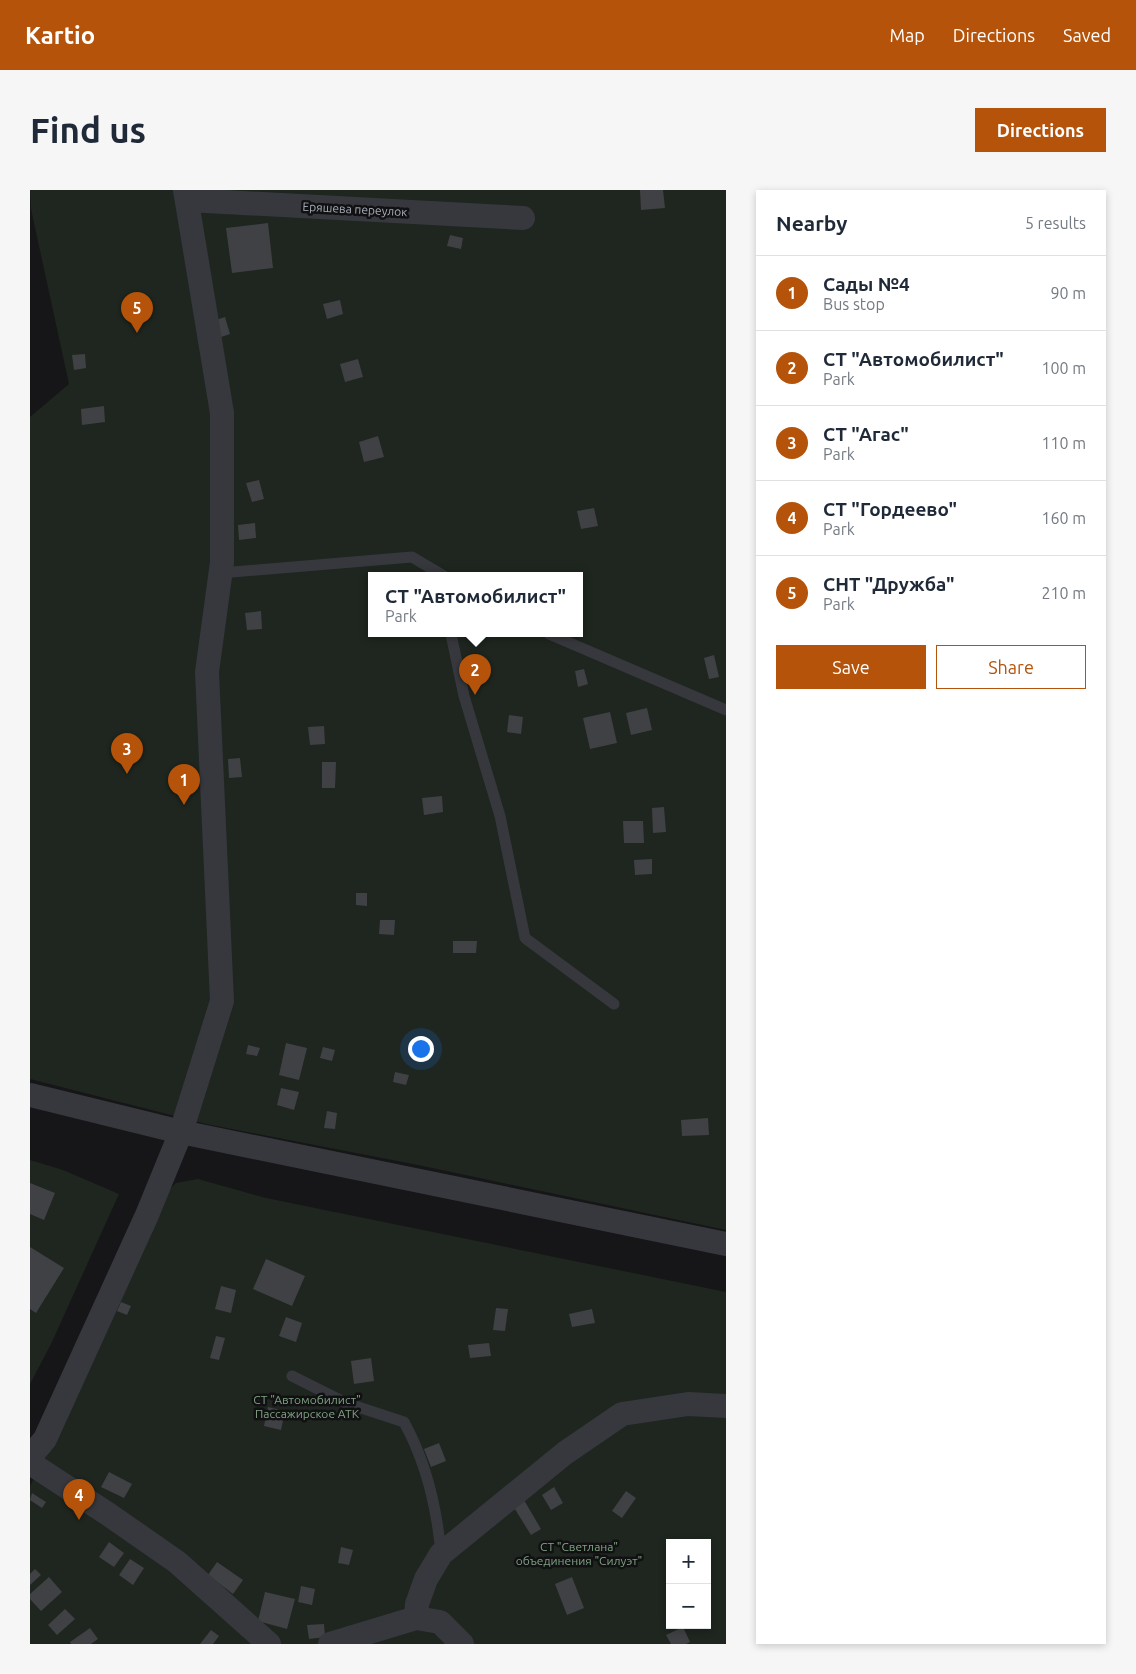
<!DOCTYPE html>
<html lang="en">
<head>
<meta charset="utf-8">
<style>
  body { margin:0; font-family:Ubuntu,sans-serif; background:#f6f6f7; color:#1f2937 }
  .controls { position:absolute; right:15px; bottom:15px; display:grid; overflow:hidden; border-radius:0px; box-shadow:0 2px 8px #0003 }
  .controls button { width:45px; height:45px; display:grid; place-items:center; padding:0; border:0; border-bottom:1px solid #e0e1e3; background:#fff; color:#1f2937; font:25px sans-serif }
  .you { position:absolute; left:390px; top:858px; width:18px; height:18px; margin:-12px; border:4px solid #fff; border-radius:50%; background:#1a73e8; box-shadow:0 0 0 8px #1a73e833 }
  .badge { display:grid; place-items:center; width:32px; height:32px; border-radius:50%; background:#b45309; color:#fff; font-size:16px; font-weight:700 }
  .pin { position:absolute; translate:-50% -41px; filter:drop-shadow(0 1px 2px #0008) }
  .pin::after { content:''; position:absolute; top:26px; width:18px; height:15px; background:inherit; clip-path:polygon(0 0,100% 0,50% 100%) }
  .popup { position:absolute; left:338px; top:382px; width:215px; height:65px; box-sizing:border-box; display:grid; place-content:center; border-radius:0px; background:#fff; filter:drop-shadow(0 1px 4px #0005); font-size:16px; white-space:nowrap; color:#747a83 }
  .popup b { font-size:19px; color:#1f2937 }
  .popup::after { content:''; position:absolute; left:50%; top:100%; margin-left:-10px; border:10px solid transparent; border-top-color:#fff }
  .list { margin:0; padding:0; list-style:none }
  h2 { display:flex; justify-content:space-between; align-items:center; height:65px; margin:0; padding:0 20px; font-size:21px }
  h2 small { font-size:16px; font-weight:400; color:#747a83 }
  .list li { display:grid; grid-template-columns:32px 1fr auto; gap:15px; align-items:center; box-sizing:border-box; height:75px; padding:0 20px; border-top:1px solid #e0e1e3 }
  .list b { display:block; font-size:19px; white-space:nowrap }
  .list p { margin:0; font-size:16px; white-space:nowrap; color:#747a83 }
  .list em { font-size:16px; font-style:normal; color:#747a83 }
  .actions { display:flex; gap:10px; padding:15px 20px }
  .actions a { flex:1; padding:11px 0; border:1px solid #b45309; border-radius:0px; text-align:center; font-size:18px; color:#b45309 }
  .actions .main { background:#b45309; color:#fff }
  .map { position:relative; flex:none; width:696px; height:1454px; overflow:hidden; border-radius:0px }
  header { display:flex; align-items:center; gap:30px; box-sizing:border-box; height:70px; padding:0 25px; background:#b45309; color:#fff }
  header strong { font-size:24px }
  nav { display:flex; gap:28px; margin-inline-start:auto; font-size:18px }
  .intro { display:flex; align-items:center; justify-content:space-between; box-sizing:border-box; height:120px; padding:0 30px }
  h1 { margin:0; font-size:35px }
  .button { padding:12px 22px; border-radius:0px; background:#b45309; color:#fff; font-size:18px; font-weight:700 }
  main { display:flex; gap:30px; padding:0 30px }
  aside { flex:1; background:#fff; border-radius:0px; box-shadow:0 2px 8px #0003 }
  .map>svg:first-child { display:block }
  .green { fill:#1e261f; fill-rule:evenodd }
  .building { fill:#404145 }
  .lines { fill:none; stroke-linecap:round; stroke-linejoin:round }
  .lane { stroke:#37383d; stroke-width:11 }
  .street { stroke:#37383d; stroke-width:24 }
  .labels { text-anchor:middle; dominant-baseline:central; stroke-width:5; stroke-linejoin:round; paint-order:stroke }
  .street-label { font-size:12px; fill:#a8adb8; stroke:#111113 }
  .park-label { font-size:12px; fill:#7fa381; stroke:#111113 }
</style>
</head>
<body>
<header>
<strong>Kartio</strong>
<nav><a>Map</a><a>Directions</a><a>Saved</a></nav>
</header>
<div class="intro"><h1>Find us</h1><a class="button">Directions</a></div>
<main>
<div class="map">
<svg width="696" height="1454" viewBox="0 0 696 1454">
  <rect width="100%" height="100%" fill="#161618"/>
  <g class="green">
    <path d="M0 0H696V1040L388 975 176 934 0 889V227L39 194 1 19ZM341 386H549V444H341Z"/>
    <path d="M0 970 33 980 89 1004 21 1154 0 1194Z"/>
    <path d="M168 989 236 1008 696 1102V1454H0V1296L46 1208 135 1004 146 993ZM640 1353H677V1435H640Z"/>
  </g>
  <g class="building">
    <path d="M610 0H633L635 18 611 20Z"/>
    <path d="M238 33 243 78 202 83 196 38Z"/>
    <path d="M420 45 433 48 431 59 417 56Z"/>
    <path d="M310 110 313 124 297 129 293 114Z"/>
    <path d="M195 127 200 144 191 147 186 130Z"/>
    <path d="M55 164 56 178 44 180 42 165Z"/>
    <path d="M328 169 333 187 315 192 310 174Z"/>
    <path d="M74 216 75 232 52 235 51 219Z"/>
    <path d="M348 246 354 267 334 272 329 252Z"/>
    <path d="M229 290 234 309 222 312 216 293Z"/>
    <path d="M564 318 568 336 551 339 547 321Z"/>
    <path d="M225 333 226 348 209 350 208 335Z"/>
    <path d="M231 421 232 439 217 440 215 423Z"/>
    <path d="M684 465 689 487 679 489 674 468Z"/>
    <path d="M554 479 558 494 548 497 545 481Z"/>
    <path d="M617 518 622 540 601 545 596 523Z"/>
    <path d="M580 522 587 553 560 559 553 528Z"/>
    <path d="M479 525 493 527 491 544 477 542Z"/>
    <path d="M294 536 295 554 280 555 278 537Z"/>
    <path d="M210 568 212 587 199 588 198 569Z"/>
    <path d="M292 572H306L305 598H292Z"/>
    <path d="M412 606 413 622 394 625 392 608Z"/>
    <path d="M634 617 636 642 623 643 622 618Z"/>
    <path d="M593 631H613L614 653H594Z"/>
    <path d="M622 669V684L605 685 604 670Z"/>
    <path d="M326 703H337V716L326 715Z"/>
    <path d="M350 730H365L364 745 349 744Z"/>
    <path d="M423 751H447L446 763H423Z"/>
    <path d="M256 853 277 858 269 890 249 885Z"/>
    <path d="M218 855 230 858 227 866 216 864Z"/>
    <path d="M293 857 305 860 302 871 290 868Z"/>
    <path d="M365 882 379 885 376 895 363 892Z"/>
    <path d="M251 898 269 902 264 920 247 915Z"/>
    <path d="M297 921 307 923 305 939 294 938Z"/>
    <path d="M678 928 679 945 652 946 651 930Z"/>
    <path d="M0 993 25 1003 14 1030 0 1024Z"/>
    <path d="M0 1057 34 1078 6 1123 0 1119Z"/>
    <path d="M236 1069 275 1086 262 1116 223 1099Z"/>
    <path d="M191 1096 206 1100 201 1123 185 1119Z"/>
    <path d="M91 1112 101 1116 97 1125 87 1121Z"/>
    <path d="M466 1118 478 1119 475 1141 463 1140Z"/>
    <path d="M562 1119 565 1133 542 1137 539 1124Z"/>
    <path d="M256 1127 272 1133 266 1152 249 1146Z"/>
    <path d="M186 1146 195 1148 189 1170 180 1168Z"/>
    <path d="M459 1153 461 1166 440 1168 438 1155Z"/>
    <path d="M341 1168 344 1191 324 1194 321 1171Z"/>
    <path d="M238 1217 255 1221 251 1240 234 1236Z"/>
    <path d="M409 1253 416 1271 401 1277 394 1259Z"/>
    <path d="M79 1282 102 1294 94 1308 71 1297Z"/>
    <path d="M524 1297 533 1313 521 1320 512 1305Z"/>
    <path d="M596 1301 606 1308 592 1328 582 1321Z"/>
    <path d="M2 1303 16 1312 12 1318 0 1310Z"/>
    <path d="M494 1310 511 1339 501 1345 483 1316Z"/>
    <path d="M79 1352 94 1363 84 1377 69 1367Z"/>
    <path d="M311 1357 323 1360 319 1375 308 1373Z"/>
    <path d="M100 1369 114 1378 103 1395 89 1385Z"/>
    <path d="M187 1372 213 1390 203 1404 178 1385Z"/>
    <path d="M5 1379 11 1385 0 1395V1384Z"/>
    <path d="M19 1387 32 1402 11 1421 0 1409V1404Z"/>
    <path d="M542 1387 554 1418 537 1425 525 1394Z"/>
    <path d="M271 1396 285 1399 282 1415 268 1412Z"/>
    <path d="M235 1402 265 1409 257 1439 228 1431Z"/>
    <path d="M35 1419 45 1429 27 1445 18 1435Z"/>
    <path d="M294 1434 295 1447 279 1449 277 1435Z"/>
    <path d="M653 1437 660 1452 656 1454H641L636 1445Z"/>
    <path d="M60 1438 68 1449 61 1454H41L40 1452Z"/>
    <path d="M181 1440 189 1446 183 1454H170Z"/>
  </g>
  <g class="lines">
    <g class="lane">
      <path d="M190 383 382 367 414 386"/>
      <path d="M421 444 434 506 470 626 495 748 584 814"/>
      <path d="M519 444 696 520"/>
      <path d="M262 1186 316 1213 374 1232C396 1272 407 1319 411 1364"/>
    </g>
    <g class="street">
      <path d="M157 10 493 28"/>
      <path d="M0 905 151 942 696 1054"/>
      <path d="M0 1267 15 1249 117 1025 151 942 192 811 177 482 192 372V223L155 0"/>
      <path d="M0 1273 78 1324 147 1372 239 1454"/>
      <path d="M386 1428 387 1414 396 1389 411 1364 535 1263 592 1224 658 1214 696 1216"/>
      <path d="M300 1454 386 1428 410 1432 432 1454"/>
    </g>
  </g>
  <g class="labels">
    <g class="street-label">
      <text transform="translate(325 19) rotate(3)">Еряшева переулок</text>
    </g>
    <g class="park-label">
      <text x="277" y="1209">СТ "Автомобилист"<tspan x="277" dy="14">Пассажирское АТК</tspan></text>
      <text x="549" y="1356">СТ "Светлана"<tspan x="549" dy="14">объединения "Силуэт"</tspan></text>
    </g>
  </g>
</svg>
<div class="controls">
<button>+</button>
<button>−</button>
</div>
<div class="you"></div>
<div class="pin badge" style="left:154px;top:615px">1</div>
<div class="pin badge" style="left:445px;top:505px">2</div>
<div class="popup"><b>СТ &quot;Автомобилист&quot;</b>Park</div>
<div class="pin badge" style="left:97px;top:584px">3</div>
<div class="pin badge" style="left:49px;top:1330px">4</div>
<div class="pin badge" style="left:107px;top:143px">5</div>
</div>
<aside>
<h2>Nearby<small>5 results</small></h2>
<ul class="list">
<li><span class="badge">1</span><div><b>Сады №4</b><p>Bus stop</p></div><em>90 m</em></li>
<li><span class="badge">2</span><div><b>СТ &quot;Автомобилист&quot;</b><p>Park</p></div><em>100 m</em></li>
<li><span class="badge">3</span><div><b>СТ &quot;Агас&quot;</b><p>Park</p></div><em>110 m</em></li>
<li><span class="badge">4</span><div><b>СТ &quot;Гордеево&quot;</b><p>Park</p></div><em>160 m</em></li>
<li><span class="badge">5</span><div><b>СНТ &quot;Дружба&quot;</b><p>Park</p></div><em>210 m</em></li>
</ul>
<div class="actions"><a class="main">Save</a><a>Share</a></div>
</aside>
</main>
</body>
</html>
